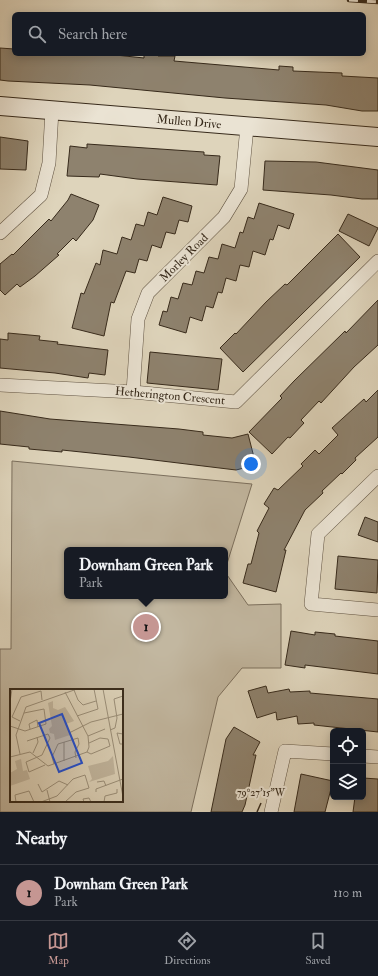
<!DOCTYPE html>
<html lang="en">
<head>
<meta charset="utf-8">
<style>
  body { margin:0; font-family:"IM FELL Double Pica",serif; background:#242831; color:#f1f3f6 }
  .controls { position:absolute; right:12px; bottom:12px; display:grid; overflow:hidden; border-radius:6px; box-shadow:0 2px 10px #0003 }
  .controls button { width:36px; height:36px; display:grid; place-items:center; padding:0; border:0; border-bottom:1px solid #363941; background:#171b24; color:#f1f3f6; font:20px sans-serif }
  .you { position:absolute; left:251px; top:464px; width:14px; height:14px; margin:-10px; border:3px solid #fff; border-radius:50%; background:#1a73e8; box-shadow:0 0 0 6px #1a73e833 }
  .badge { display:grid; place-items:center; width:26px; height:26px; border-radius:50%; background:#c59692; color:#111; font-size:13px; font-weight:700 }
  .pin { position:absolute; translate:-50% -50%; border:2px solid #fff; box-shadow:0 1px 4px #0006 }
  .popup { position:absolute; left:64px; top:547px; width:164px; height:52px; box-sizing:border-box; display:grid; place-content:center; border-radius:6px; background:#171b24; filter:drop-shadow(0 1px 3px #0005); font-size:13px; white-space:nowrap; color:#9ea1a6 }
  .popup b { font-size:15px; color:#f1f3f6 }
  .popup::after { content:''; position:absolute; left:50%; top:100%; margin-left:-8px; border:8px solid transparent; border-top-color:#171b24 }
  .list { margin:0; padding:0; list-style:none }
  h2 { display:flex; justify-content:space-between; align-items:center; height:52px; margin:0; padding:0 16px; font-size:17px }
  h2 small { font-size:13px; font-weight:400; color:#9ea1a6 }
  .list li { display:grid; grid-template-columns:26px 1fr auto; gap:12px; align-items:center; box-sizing:border-box; height:56px; padding:0 16px; border-top:1px solid #363941 }
  .list b { display:block; font-size:15px; white-space:nowrap }
  .list p { margin:0; font-size:13px; white-space:nowrap; color:#9ea1a6 }
  .list em { font-size:13px; font-style:normal; color:#9ea1a6 }
  .icon { flex:none; width:22px; height:22px; fill:none; stroke:currentColor; stroke-width:2; stroke-linecap:round; stroke-linejoin:round }
  .map { position:relative; flex:none; width:378px; height:812px; overflow:hidden }
  .search { position:absolute; background:#171b24; box-shadow:0 2px 10px #0003; left:12px; right:12px; top:12px; height:44px; display:flex; align-items:center; gap:10px; box-sizing:border-box; padding:0 14px; border-radius:6px; color:#9ea1a6; font-size:15px }
  .sheet { height:108px; background:#171b24 }
  nav { display:flex; justify-content:space-around; align-items:center; box-sizing:border-box; height:56px; border-top:1px solid #363941; background:#171b24; font-size:11px; color:#9ea1a6 }
  nav a { display:grid; justify-items:center; gap:2px }
  nav .on { color:#c59692 }
  .map>svg:first-child { display:block }
  .green { fill:#c2b7a0; stroke:#7c705e; fill-rule:evenodd }
  .building { fill:#8e826e; stroke:#372a1b }
  .lines { fill:none; stroke-linecap:round; stroke-linejoin:round }
  .street-casing { stroke:#615443; stroke-width:14 }
  .secondary-casing { stroke:#372a1b; stroke-width:20 }
  .street { stroke:#eae3d3; stroke-width:13 }
  .secondary { stroke:#eae3d3; stroke-width:18 }
  .rail-casing { stroke:#372a1b; stroke-width:4.5 }
  .rail { stroke:#eae3d3; stroke-width:3; stroke-dasharray:9; stroke-linecap:butt }
  .ticks { fill:none; stroke:#372a1b; stroke-width:1.5 }
  .labels { text-anchor:middle; dominant-baseline:central; stroke-width:4; stroke-linejoin:round; paint-order:stroke }
  .street-label { font-size:12px; fill:#372a1b; stroke:#eae3d3 }
  .inset-road { fill:none; stroke:#9b907b; stroke-width:1 }
  .view { fill:#1d4ed8; fill-opacity:0.15; stroke:#1d4ed8; stroke-width:2 }
  .inset-edge { fill:none; stroke:#372a1b; stroke-width:2 }
  .ticks-label { font-size:10px; text-anchor:middle; fill:#372a1b; stroke:#eae3d3; stroke-width:4; stroke-linejoin:round; paint-order:stroke }
</style>
</head>
<body>
<div class="map">
<svg width="378" height="812" viewBox="0 0 378 812">
  <rect width="100%" height="100%" fill="#ded4bb"/>
  <filter id="stains"><feTurbulence type="fractalNoise" baseFrequency=".005" numOctaves="4"/><feColorMatrix values="0 0 0 0 .2 0 0 0 0 .09 0 0 0 0 .02 0 0 0 .5 -.17"/></filter>
  <radialGradient id="worn" r=".72"><stop offset=".6" stop-color="#630" stop-opacity="0"/><stop offset="1" stop-color="#630" stop-opacity=".3"/></radialGradient>
  <path class="green" d="M12 461 252 484 225 570V550H67V596H225V572L248 605 281 604V668H242L218 697 191 812H0V649H11ZM11 690H122V801H11Z"/>
  <g class="building">
    <path d="M0 48 14 49V54H106L144 58V54H158V56H175L174 61 279 70V66L293 67V71L342 73V76L378 78V111H362L326 105 225 98 90 85 8 81 0 80Z"/>
    <path d="M0 137 28 141 26 170 0 169Z"/>
    <path d="M87 144 204 152V155L220 156 217 185 137 179 100 174 99 177 67 176 70 146 87 148Z"/>
    <path d="M265 161 316 162 378 170V199H362L331 195 263 190Z"/>
    <path d="M71 194 99 205 93 220 76 241 73 238 57 254 59 255 35 276 20 287 17 284 5 295 0 290V264L12 254 13 255 49 219 51 221 68 200Z"/>
    <path d="M163 197 192 206 188 222 179 220 175 234 166 232 161 248 152 245 147 261 139 259 135 273 126 271 114 303 111 302 104 336 72 328 81 293 84 294 96 263 100 265 103 250 117 254 122 237 131 240 136 224 144 226 148 212 157 215Z"/>
    <path d="M259 203 294 214 289 229 278 225 273 240 270 239 265 255 253 251 249 267 240 265 236 281 226 278 222 293 218 292 213 308 206 306 202 321 190 317 186 333 159 325 163 311 167 312 171 297 178 299 183 283 192 285 196 271 204 273 209 257 218 259 222 244 235 248 240 232 243 233 248 217 254 219Z"/>
    <path d="M348 214 378 228 369 246 339 231Z"/>
    <path d="M338 234 360 257 243 372 220 348 235 333 236 334 266 302 285 284 287 285Z"/>
    <path d="M378 300V345L354 367 321 403 319 401 301 420 304 423 290 438 288 437 272 454 249 432 282 398 280 396 294 381 345 331 346 333Z"/>
    <path d="M8 333 40 336 39 340 58 342 57 344 108 350 105 375 89 373 88 378 55 373 0 368V339L8 340Z"/>
    <path d="M150 352 222 359 218 390 147 383Z"/>
    <path d="M378 390V437L355 458 356 460 342 474 341 473 322 491 323 493 305 510 284 550H286L276 592 243 583 248 564H251L259 533 257 531 269 508 264 504 274 488 278 490 303 466 301 464 315 450 319 454 338 435 332 428 364 399 366 402Z"/>
    <path d="M0 411 50 419 179 429 203 432V435L232 438 248 434 256 465 236 470 129 457 62 450V452L29 449V447L0 444Z"/>
    <path d="M365 517 378 522V542L358 535Z"/>
    <path d="M338 556 378 560 377 593 335 589Z"/>
    <path d="M291 631 315 635V632L335 634V636L378 641V674L305 665V668L285 665Z"/>
    <path d="M266 686 268 693 289 689 290 692 310 691V693L378 699V732L314 725V723L298 724 297 716 277 720 276 712 257 718 248 691Z"/>
    <path d="M234 727 260 742 253 755H256L245 805 242 812H211L226 739Z"/>
    <path d="M301 774 333 781 325 812H294Z"/>
    <path d="M363 778 378 779V812H353L355 797H363Z"/>
  </g>
  <g class="lines">
    <g class="street-casing">
      <g id="street">
        <path d="M0 233 41 195 49 163 52 110"/>
        <path d="M0 385 133 392 236 402 378 261"/>
        <path d="M133 392 138 319 148 293 224 217 241 189 247 127"/>
        <path d="M378 476 318 534 311 604 378 610"/>
        <path d="M363 756 378 757"/>
        <path d="M271 812 285 751 333 754"/>
      </g>
    </g>
    <g class="secondary-casing">
      <path id="secondary" d="M0 106 378 137"/>
    </g>
    <use href="#street" class="street"/>
    <use href="#secondary" class="secondary"/>
    <g class="rail-casing">
      <path id="rail" d="M349 0 378 2"/>
    </g>
    <use href="#rail" class="rail"/>
  </g>
  <path class="ticks" d="M257 812 261 803"/>
  <g class="labels">
    <g class="street-label">
      <text transform="translate(189 122) rotate(5)">Mullen Drive</text>
      <text transform="translate(184 258) rotate(-45)">Morley Road</text>
      <text transform="translate(170 396) rotate(5)">Hetherington Crescent</text>
    </g>
  </g>
  <g transform="translate(10 689)">
    <rect width="113" height="113" fill="#ded4bb"/>
    <path d="M43 12V19L48 21 55 18 64 32 56 35 60 46 45 51 44 45 40 44 39 40 42 37 38 14ZM103 67 105 85 79 93 82 90 78 77 98 72ZM11 70 13 82 17 81 20 90 0 97V84L7 80 5 72Z" fill="#c2b7a0"/>
    <path class="inset-road" d="M93 0 113 108M64 1 68 11 73 16 86 12M0 13 2 0M67 27 88 20 84 0M10 32 2 28 11 8 31 2 32 11M0 37 15 42 36 35 34 20 14 24M20 40 19 35 27 31 28 38M100 41 105 39 107 29 104 10 113 7M59 44 81 33 113 25M113 45 107 44 110 55H113M78 47 95 40M17 52 38 45 40 49 32 66 16 73 19 83 35 76M77 63 81 65 100 57 98 50 90 49 79 54M23 64 28 53 27 48M10 65 6 46 16 18 67 0M0 68 20 63 38 77 77 63 79 58 78 47 55 3M54 72V53M44 75 42 68 48 55 68 49 69 55 65 63 66 69M87 93 94 92 96 97M28 95 32 103 49 92 58 96M37 101 40 113M86 103V100L113 90M6 113 5 106 19 102 24 113M31 113 47 107 63 90 75 86 79 99 66 103 55 113M74 113 73 110 79 109 81 113M94 113 95 107 107 104V100"/>
    <path class="view" d="M52 25 72 74 49 83 29 34Z"/>
    <rect width="113" height="113" class="inset-edge"/>
  </g>
  <g class="ticks-label">
    <text x="261" y="796">79°27'15"W</text>
  </g>
  <rect width="100%" height="100%" filter="url(#stains)"/>
  <rect width="100%" height="100%" fill="url(#worn)"/>
</svg>
<div class="controls">
<button><svg class="icon" aria-label="locate" viewBox="0 0 24 24"><circle cx="12" cy="12" r="6"/><path d="M12 2v4M12 18v4M2 12h4M18 12h4"/></svg></button>
<button><svg class="icon" aria-label="layers" viewBox="0 0 24 24"><path d="M12 4l9 5-9 5-9-5zM3 14l9 5 9-5"/></svg></button>
</div>
<div class="you"></div>
<div class="pin badge" style="left:146px;top:627px">1</div>
<div class="popup"><b>Downham Green Park</b>Park</div>
<div class="search"><svg class="icon" aria-label="search" viewBox="0 0 24 24"><circle cx="10" cy="10" r="6"/><path d="M15 15l6 6"/></svg>Search here</div>
</div>
<section class="sheet">
<h2>Nearby<small></small></h2>
<ul class="list">
<li><span class="badge">1</span><div><b>Downham Green Park</b><p>Park</p></div><em>110 m</em></li>
</ul>
</section>
<nav>
<a class="on"><svg class="icon" aria-label="map" viewBox="0 0 24 24"><path d="M3 6l6-2 6 2 6-2v14l-6 2-6-2-6 2zM9 4v14M15 6v14"/></svg>Map</a>
<a><svg class="icon" aria-label="directions" viewBox="0 0 24 24"><path d="M12 3l9 9-9 9-9-9zM9 14v-3h6M13 9l2 2-2 2"/></svg>Directions</a>
<a><svg class="icon" aria-label="saved" viewBox="0 0 24 24"><path d="M7 4h10v16l-5-4-5 4z"/></svg>Saved</a>
</nav>
</body>
</html>
